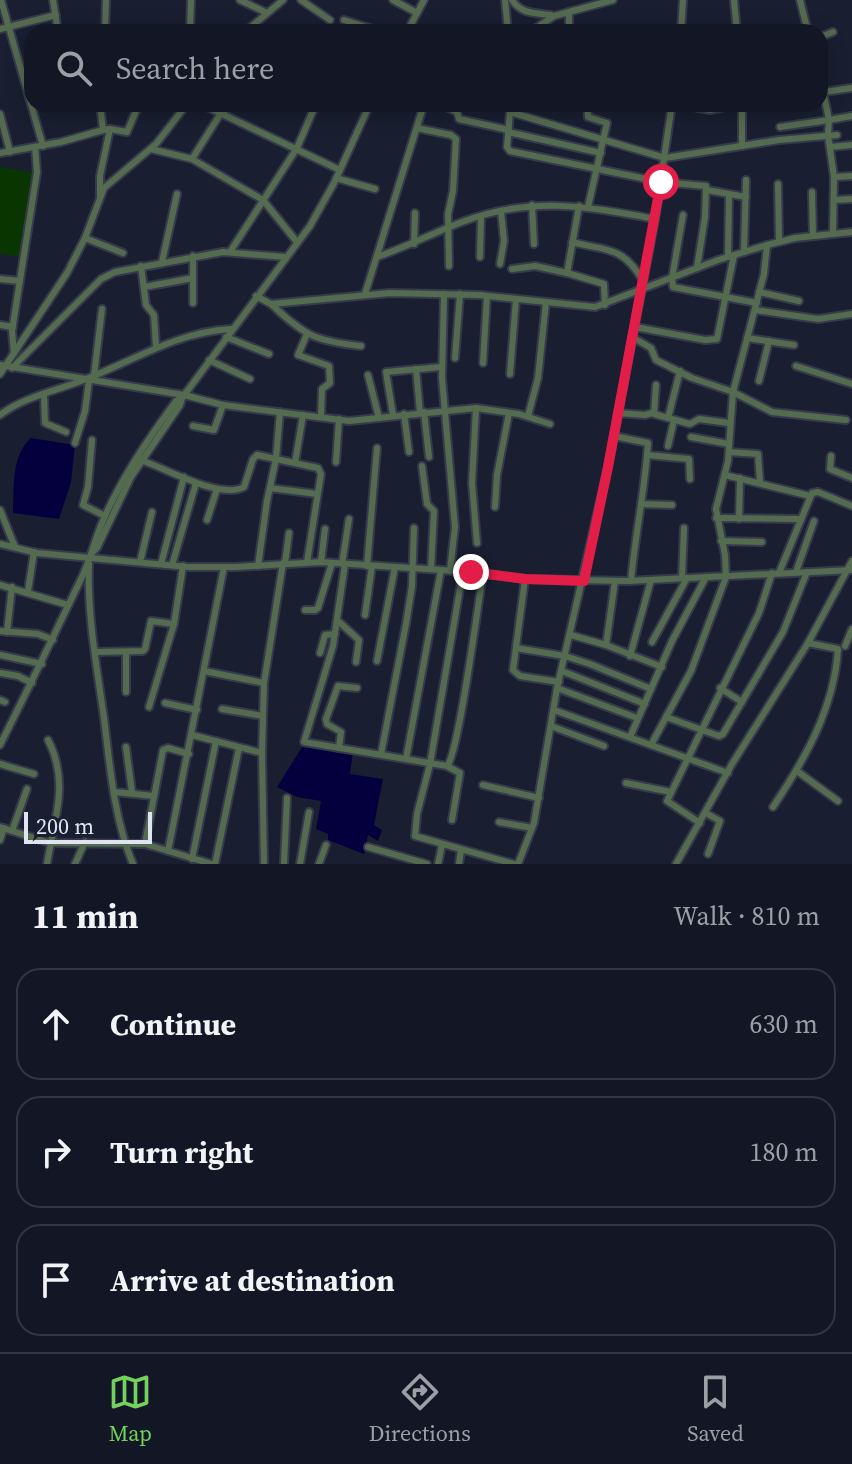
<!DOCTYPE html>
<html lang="en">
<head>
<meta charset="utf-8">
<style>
  body { margin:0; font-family:"Source Serif 4",serif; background:#202432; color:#f1f3f6 }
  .scale { position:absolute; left:24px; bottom:20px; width:128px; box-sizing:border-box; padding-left:8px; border:4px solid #dfe4f0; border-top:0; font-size:22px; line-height:28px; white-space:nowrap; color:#dfe4f0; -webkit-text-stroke:6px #191f31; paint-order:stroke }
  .stop { position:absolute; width:24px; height:24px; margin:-18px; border:6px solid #e11d48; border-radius:50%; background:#fff }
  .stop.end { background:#e11d48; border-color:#fff; box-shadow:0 2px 8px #0008 }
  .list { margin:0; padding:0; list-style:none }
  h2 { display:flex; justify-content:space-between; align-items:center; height:104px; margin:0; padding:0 32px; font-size:34px }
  h2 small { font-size:26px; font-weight:400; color:#9d9fa7 }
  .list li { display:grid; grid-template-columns:52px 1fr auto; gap:24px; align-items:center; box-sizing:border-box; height:112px; margin:0 16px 16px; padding:0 16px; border:2px solid #323642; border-radius:24px }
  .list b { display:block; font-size:30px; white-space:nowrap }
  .list em { font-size:26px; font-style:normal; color:#9d9fa7 }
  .icon { flex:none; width:44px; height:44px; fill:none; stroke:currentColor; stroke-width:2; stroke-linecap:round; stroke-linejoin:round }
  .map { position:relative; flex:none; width:852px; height:864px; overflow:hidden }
  .search { position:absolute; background:#131725; box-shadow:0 4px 20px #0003; left:24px; right:24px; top:24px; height:88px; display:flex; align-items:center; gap:20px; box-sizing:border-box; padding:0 28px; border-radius:24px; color:#9d9fa7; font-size:30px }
  .sheet { height:488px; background:#131725 }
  nav { display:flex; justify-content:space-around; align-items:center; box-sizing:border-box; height:112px; border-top:2px solid #323642; background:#131725; font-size:22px; color:#9d9fa7 }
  nav a { display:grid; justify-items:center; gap:4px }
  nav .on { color:#73d25c }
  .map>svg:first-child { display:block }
  .green { fill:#093500 }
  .water { fill:#03003d }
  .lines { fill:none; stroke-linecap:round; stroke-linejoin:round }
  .minor-casing { stroke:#353b4c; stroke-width:10 }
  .minor { stroke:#556b50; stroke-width:6 }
  .route { stroke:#e11d48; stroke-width:10 }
</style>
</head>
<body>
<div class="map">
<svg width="852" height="864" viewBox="0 0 852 864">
  <rect width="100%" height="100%" fill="#191f31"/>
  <path class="green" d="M0 167 36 173 22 257 0 254Z"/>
  <g class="water">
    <path d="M31 438 75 445 71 482 59 519 13 513C14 489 11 455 31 438Z"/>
    <path d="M304 744 353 752 350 774 383 779 374 825 382 830 378 841 368 835 364 854 328 840V834L316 829 321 801 297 797 277 787Z"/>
  </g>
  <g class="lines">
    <g class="minor-casing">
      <g id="minor">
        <path d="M1 0 43 146"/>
        <path d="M53 0 58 32"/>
        <path d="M240 0 267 13"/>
        <path d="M301 0 330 20"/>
        <path d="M393 0 417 13"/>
        <path d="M505 0 508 32"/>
        <path d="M512 0C521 14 535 13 551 15"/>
        <path d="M734 0 737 32"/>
        <path d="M800 0 808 32"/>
        <path d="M344 20 382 32"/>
        <path d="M0 29 56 15"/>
        <path d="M105 32 106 0"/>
        <path d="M190 32 191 0"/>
        <path d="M245 32 283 0"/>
        <path d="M407 32 424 0"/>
        <path d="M530 32 554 16 613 0"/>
        <path d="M569 32V12"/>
        <path d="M681 32 683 0"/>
        <path d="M820 37 833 32"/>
        <path d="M824 92 852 88"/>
        <path d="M201 104 340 170"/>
        <path d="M234 104 221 113 192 159 263 200 297 242"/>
        <path d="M436 104 449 108 450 105"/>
        <path d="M512 104 510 112 665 158 779 140 837 135"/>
        <path d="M587 104 588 117 607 123 588 207"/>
        <path d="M678 104 710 110 738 104"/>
        <path d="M742 104V146"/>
        <path d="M449 108 457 112 459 119 509 130"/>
        <path d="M510 112 507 147 510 151 661 182 706 186 705 217 697 268"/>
        <path d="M0 114 10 152"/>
        <path d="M780 127 829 120 820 77"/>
        <path d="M417 128 451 135 456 139 453 191 448 214 449 266"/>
        <path d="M110 129 127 132 139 104"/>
        <path d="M508 132 601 153"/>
        <path d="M830 147 852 145"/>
        <path d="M151 149 192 159"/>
        <path d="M0 153 61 142 103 130"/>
        <path d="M834 177 852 176"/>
        <path d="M336 178 375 189"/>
        <path d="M778 184 779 242"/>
        <path d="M707 190 746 197"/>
        <path d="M812 192 813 236"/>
        <path d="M100 196V176L110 129 103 130 100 104"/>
        <path d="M834 200 852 199"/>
        <path d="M532 205 534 244"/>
        <path d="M579 206 567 273 604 284 605 305"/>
        <path d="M683 215 672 278 673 287 757 303"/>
        <path d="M833 233 834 177 828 135 829 120 852 116"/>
        <path d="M85 238 123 253"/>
        <path d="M572 242C607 251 622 246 642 279"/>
        <path d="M414 244 415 213"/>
        <path d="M230 252 297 148 316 104"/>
        <path d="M744 252 746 180"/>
        <path d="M193 256V303"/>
        <path d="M377 257C406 247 433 233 462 222 530 196 586 206 655 219"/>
        <path d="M480 257 481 216"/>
        <path d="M728 257 729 194"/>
        <path d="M162 262 177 194"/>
        <path d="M500 264 504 241 501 211"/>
        <path d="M141 266 146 305 154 315 156 347"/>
        <path d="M512 269 535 266 567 273"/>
        <path d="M0 279 20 281"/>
        <path d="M144 287 193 278"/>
        <path d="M759 292 799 301"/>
        <path d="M365 294 424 104"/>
        <path d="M444 294 442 378 455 527 450 571"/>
        <path d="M256 296 271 304 390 293 479 295 595 307 718 260 767 245 795 238 852 232"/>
        <path d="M271 304C305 336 315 341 361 346"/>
        <path d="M755 310 818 319 852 314"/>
        <path d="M0 325 13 327"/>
        <path d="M635 327 705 340 717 339 734 255"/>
        <path d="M307 334 298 355 329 366 330 383 322 389 321 417"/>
        <path d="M226 337 269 354"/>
        <path d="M632 337 651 348 656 360 692 378 733 392 772 412 846 420"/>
        <path d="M747 338 794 345"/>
        <path d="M14 353 12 331 37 172 35 147"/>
        <path d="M455 358 460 294"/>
        <path d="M209 360 250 379"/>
        <path d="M483 363 487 296"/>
        <path d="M0 365 184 395 223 405 349 421 476 408 519 414 550 424"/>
        <path d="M796 366 852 384"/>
        <path d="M12 368 101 279 115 272 223 252 285 257"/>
        <path d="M416 369 420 413"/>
        <path d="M0 374 67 273 85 238 104 188 156 144 187 104"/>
        <path d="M510 374 516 299"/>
        <path d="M368 375 379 418"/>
        <path d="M94 376 102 309"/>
        <path d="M759 381 769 341"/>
        <path d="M656 385 654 414 690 424 699 419 729 423"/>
        <path d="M44 394 45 423 66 432"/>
        <path d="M476 408 472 483 477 543"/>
        <path d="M424 412 429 457"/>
        <path d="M618 413 645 415 652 413"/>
        <path d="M404 414 409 452"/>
        <path d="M0 415C25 396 57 391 86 379 135 360 177 332 231 329"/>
        <path d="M393 415 386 372 441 367"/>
        <path d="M528 416 538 378 546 302"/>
        <path d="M668 418 680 371"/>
        <path d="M193 426 214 430 223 405"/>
        <path d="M614 436 648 443C645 490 635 535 631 581"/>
        <path d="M691 437 729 444"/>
        <path d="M92 440 88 487 83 505 105 516"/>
        <path d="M75 443 85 411 89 381"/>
        <path d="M668 446 674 420"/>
        <path d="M729 452 758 454 760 482"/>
        <path d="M647 455 689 459 690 479"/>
        <path d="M831 456 830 469 852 478"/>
        <path d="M141 460C167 469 221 500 244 487L253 459 257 455 318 468 321 474 307 562"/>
        <path d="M336 462 339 419"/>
        <path d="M295 463 303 415"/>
        <path d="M422 466 427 504 434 511 431 569"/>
        <path d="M725 475 810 496"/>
        <path d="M270 488 317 494"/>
        <path d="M641 504 672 505"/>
        <path d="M495 507 497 475 509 413"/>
        <path d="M0 510 15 547"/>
        <path d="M716 518 799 519"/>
        <path d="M739 519 740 478"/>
        <path d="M207 520 217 489"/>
        <path d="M721 541 762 542"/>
        <path d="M0 544 37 553 188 567H236L321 562 471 572 525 579 627 581 852 570"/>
        <path d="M91 554 97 548 131 477 180 405 182 398 310 226 334 183 370 104"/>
        <path d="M140 562 152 512"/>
        <path d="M321 562 325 529"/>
        <path d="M285 563 289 533"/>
        <path d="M89 564C87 615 97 668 104 718 110 767 114 819 133 864"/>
        <path d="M161 564 184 477"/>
        <path d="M342 564 349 519"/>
        <path d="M345 564 333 646 304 742 447 766C459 753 478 603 483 574"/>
        <path d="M172 565 196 483"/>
        <path d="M258 566 267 501 276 459 280 412"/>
        <path d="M367 566 377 448"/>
        <path d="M463 571 430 764 417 814 415 836 514 864"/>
        <path d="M796 572 814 521"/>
        <path d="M779 573 812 493 818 492 852 506"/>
        <path d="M682 578 684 528"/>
        <path d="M525 579 513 670 520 676 559 682"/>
        <path d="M615 581 606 645 662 667"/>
        <path d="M0 585 68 605"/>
        <path d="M28 591 34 552"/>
        <path d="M305 610H315L318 608 332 563"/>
        <path d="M365 615 372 566"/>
        <path d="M337 620 359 640 356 662"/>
        <path d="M0 631 38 634 53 640"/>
        <path d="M7 632 12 587"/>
        <path d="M571 635 606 645"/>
        <path d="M652 642 687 578"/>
        <path d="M845 646 852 629"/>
        <path d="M516 648 565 656 590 664 651 689"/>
        <path d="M95 652 143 651 145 649 151 621 174 624"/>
        <path d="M320 653 325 635 335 634"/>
        <path d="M0 655 42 664"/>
        <path d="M630 656 651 580"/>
        <path d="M377 661 395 567"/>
        <path d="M204 671 264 683"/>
        <path d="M562 671 645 704"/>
        <path d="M0 673 18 676 32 683"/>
        <path d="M557 688 637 718"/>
        <path d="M720 688 742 702"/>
        <path d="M126 692V652"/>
        <path d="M0 700 5 702"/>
        <path d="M165 703 197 710"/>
        <path d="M149 707 174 624 183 566"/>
        <path d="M222 709 263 716"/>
        <path d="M554 710 728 773"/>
        <path d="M666 717 719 736 723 734 783 632 807 572"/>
        <path d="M551 726 604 746"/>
        <path d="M192 735 262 753 264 864"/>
        <path d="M630 737 672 641 706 577"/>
        <path d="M0 745C28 690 54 635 81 579 91 559 95 537 105 516 124 474 149 438 176 401L182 398"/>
        <path d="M651 745 691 671 726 577 725 555 716 509 728 461 733 392 764 274 767 245"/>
        <path d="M126 747 132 792"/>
        <path d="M339 748 341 732 327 724 326 719 338 686 357 688"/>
        <path d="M262 753 264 683 283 563"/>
        <path d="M381 754 406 624 412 586 414 528"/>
        <path d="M406 759 441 570"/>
        <path d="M0 764 34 774"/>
        <path d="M447 766 460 773 452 820"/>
        <path d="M797 771 838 801"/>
        <path d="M626 783 671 792"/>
        <path d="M483 785 539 798"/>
        <path d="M115 792 154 796"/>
        <path d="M773 807C805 759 834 709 838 649L808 643"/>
        <path d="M706 813 720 821 708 854"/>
        <path d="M499 822 532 828"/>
        <path d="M700 823 667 801 759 613 772 573"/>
        <path d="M0 827 50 843 145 844 212 864"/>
        <path d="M12 831 27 789"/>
        <path d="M0 840 4 828"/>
        <path d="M145 844 163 750 168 748 189 754"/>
        <path d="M368 847 427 864"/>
        <path d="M168 851 224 567"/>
        <path d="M192 859 216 741"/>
        <path d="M47 864C54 821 70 782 48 740"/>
        <path d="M75 864 85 842"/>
        <path d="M215 864 239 748"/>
        <path d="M284 864 287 798"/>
        <path d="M300 864 309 812"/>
        <path d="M319 864 326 845"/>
        <path d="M438 864 442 845"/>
        <path d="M459 864 461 850"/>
        <path d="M518 864 534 823 557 688 608 467 655 219 672 104"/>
        <path d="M676 864 732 764 808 643 852 561"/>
      </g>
    </g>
    <use href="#minor" class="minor"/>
  </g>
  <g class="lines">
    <path class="route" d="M471 572 525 579 584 581 608 467 661 182"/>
  </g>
</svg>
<div class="scale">200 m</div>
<div class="stop" style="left:661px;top:182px"></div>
<div class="stop end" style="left:471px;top:572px"></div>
<div class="search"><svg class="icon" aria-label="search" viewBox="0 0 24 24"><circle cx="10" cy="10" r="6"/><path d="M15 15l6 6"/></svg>Search here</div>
</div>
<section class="sheet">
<h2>11 min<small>Walk · 810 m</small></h2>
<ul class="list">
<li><svg class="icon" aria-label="ahead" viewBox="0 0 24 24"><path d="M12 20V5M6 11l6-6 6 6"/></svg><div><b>Continue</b></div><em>630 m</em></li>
<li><svg class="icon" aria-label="right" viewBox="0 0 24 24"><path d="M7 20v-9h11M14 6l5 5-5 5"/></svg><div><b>Turn right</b></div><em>180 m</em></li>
<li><svg class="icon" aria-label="arrive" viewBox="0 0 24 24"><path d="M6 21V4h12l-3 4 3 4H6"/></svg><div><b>Arrive at destination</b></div></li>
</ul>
</section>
<nav>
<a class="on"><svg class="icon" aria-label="map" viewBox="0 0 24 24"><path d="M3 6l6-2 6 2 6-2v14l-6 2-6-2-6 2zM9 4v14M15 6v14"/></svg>Map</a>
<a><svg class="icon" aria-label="directions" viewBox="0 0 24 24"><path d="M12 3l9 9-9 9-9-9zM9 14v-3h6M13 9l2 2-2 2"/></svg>Directions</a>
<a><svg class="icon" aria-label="saved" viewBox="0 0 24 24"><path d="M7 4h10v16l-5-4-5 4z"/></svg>Saved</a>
</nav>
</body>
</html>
